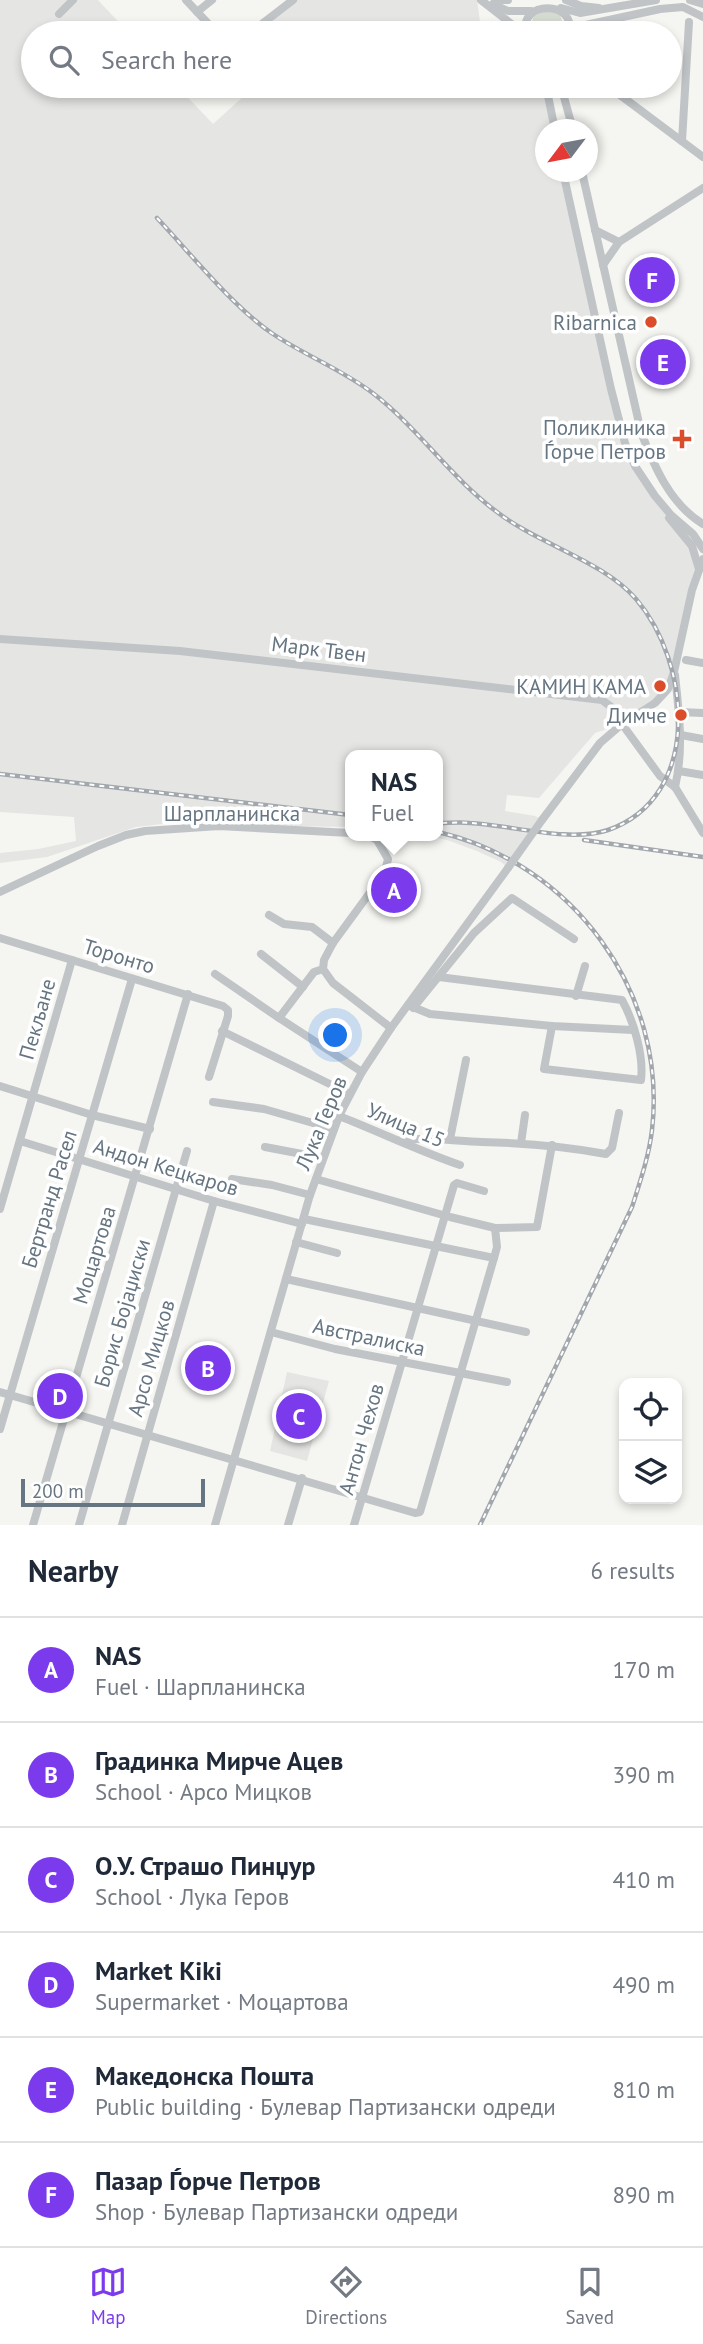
<!DOCTYPE html>
<html lang="en">
<head>
<meta charset="utf-8">
<style>
  body { margin:0; font-family:"PT Sans",sans-serif; background:#f6f6f7; color:#1f2937 }
  .controls { position:absolute; right:21px; bottom:21px; display:grid; overflow:hidden; border-radius:14px; box-shadow:0 4px 10px #0003 }
  .controls button { width:63px; height:63px; display:grid; place-items:center; padding:0; border:0; border-bottom:2px solid #e0e1e3; background:#fff; color:#1f2937; font:35px sans-serif }
  .compass { position:absolute; left:535px; top:119px; width:63px; height:63px; border-radius:50%; background:#fff; box-shadow:0 4px 10px #0003; rotate:238deg }
  .scale { position:absolute; left:21px; bottom:18px; width:184px; box-sizing:border-box; padding-left:7px; border:4px solid #657581; border-top:0; font-size:19px; line-height:24px; white-space:nowrap; color:#657581; -webkit-text-stroke:5px #fff; paint-order:stroke }
  .you { position:absolute; left:336px; top:1036px; width:24px; height:24px; margin:-18px; border:5px solid #fff; border-radius:50%; background:#1a73e8; box-shadow:0 0 0 10px #1a73e833 }
  .badge { display:grid; place-items:center; width:46px; height:46px; border-radius:50%; background:#7c3aed; color:#fff; font-size:23px; font-weight:700 }
  .pin { position:absolute; translate:-50% -50%; border:4px solid #fff; box-shadow:0 2px 7px #0006 }
  .popup { position:absolute; left:345px; top:750px; width:98px; height:91px; box-sizing:border-box; display:grid; place-content:center; border-radius:14px; background:#fff; filter:drop-shadow(0 2px 5px #0005); font-size:23px; white-space:nowrap; color:#747a83 }
  .popup b { font-size:26px; color:#1f2937 }
  .popup::after { content:''; position:absolute; left:50%; top:100%; margin-left:-14px; border:14px solid transparent; border-top-color:#fff }
  .list { margin:0; padding:0; list-style:none }
  h2 { display:flex; justify-content:space-between; align-items:center; height:91px; margin:0; padding:0 28px; font-size:30px }
  h2 small { font-size:23px; font-weight:400; color:#747a83 }
  .list li { display:grid; grid-template-columns:46px 1fr auto; gap:21px; align-items:center; box-sizing:border-box; height:105px; padding:0 28px; border-top:2px solid #e0e1e3 }
  .list b { display:block; font-size:26px; white-space:nowrap }
  .list p { margin:0; font-size:23px; white-space:nowrap; color:#747a83 }
  .list em { font-size:23px; font-style:normal; color:#747a83 }
  .icon { flex:none; width:38px; height:38px; fill:none; stroke:currentColor; stroke-width:2; stroke-linecap:round; stroke-linejoin:round }
  .map { position:relative; flex:none; width:703px; height:1525px; overflow:hidden }
  .search { position:absolute; background:#fff; box-shadow:0 4px 10px #0003; left:21px; right:21px; top:21px; height:77px; display:flex; align-items:center; gap:18px; box-sizing:border-box; padding:0 24px; border-radius:38px; color:#747a83; font-size:26px }
  .sheet { height:721px; background:#fff }
  nav { display:flex; justify-content:space-around; align-items:center; box-sizing:border-box; height:98px; border-top:2px solid #e0e1e3; background:#fff; font-size:19px; color:#747a83 }
  nav a { display:grid; justify-items:center; gap:4px }
  nav .on { color:#7c3aed }
  .map>svg:first-child { display:block }
  .built { fill:#e5e6e4 }
  .green { fill:#d6dbd2 }
  .lines { fill:none; stroke-linecap:round; stroke-linejoin:round }
  .minor { stroke:#c0c4c7; stroke-width:8 }
  .rail-casing { stroke:#a1a7ac; stroke-width:4.5 }
  .rail { stroke:#fff; stroke-width:2; stroke-dasharray:5; stroke-linecap:butt }
  .minor-bridge { stroke:#c0c4c7; stroke-width:8 }
  .poi-dot { fill:#db4d2a; stroke:#fff; stroke-width:2.5 }
  .labels { text-anchor:middle; dominant-baseline:central; stroke-width:7; stroke-linejoin:round; paint-order:stroke }
  .poi-label { font-size:21px; fill:#657581; stroke:#fff; text-anchor:end }
  .street-label { font-size:21px; fill:#657581; stroke:#fff }
</style>
</head>
<body>
<div class="map">
<svg width="703" height="1525" viewBox="0 0 703 1525">
  <rect width="100%" height="100%" fill="#f5f5f1"/>
  <g class="built">
    <path d="M0 0H98L129 33H33V86H177L213 124 255 86H546L555 129 546 130V172H563L630 455 688 540 699 569 668 689 622 724 595 733 539 798 507 795 505 811 535 816 542 820 508 868 501 862 477 851 447 840 427 836H438V755H350V827L284 826 207 821 171 823 136 827 47 857 0 863V853L38 849 76 841 74 817 0 812Z"/>
    <path d="M293 0H477L481 29 509 21 523 33H250Z"/>
    <path d="M287 1372 329 1381 307 1461 270 1451Z"/>
  </g>
  <path class="green" d="M547 10 560 15 564 26 563 33H532L531 23 534 16Z"/>
  <g class="lines">
    <g class="minor">
      <path d="M186 0 217 33"/>
      <path d="M481 0 523 33"/>
      <path d="M497 0H508"/>
      <path d="M566 0 581 6 599 8"/>
      <path d="M690 0 703 4"/>
      <path d="M493 4 508 11H531"/>
      <path d="M561 8 580 13 656 0"/>
      <path d="M197 12 212 0"/>
      <path d="M59 14 73 0"/>
      <path d="M250 33 293 0"/>
      <path d="M526 33C518 0 577 0 569 33"/>
      <path d="M571 33 581 26 660 9 683 7 703 17"/>
      <path d="M586 33 602 25"/>
      <path d="M546 86 555 130"/>
      <path d="M561 86 573 130"/>
      <path d="M608 86 703 157"/>
      <path d="M682 141 689 22"/>
      <path d="M563 172 611 389 625 443 635 466 655 496 671 515 693 534 703 549"/>
      <path d="M582 172 641 432C654 466 670 504 703 524"/>
      <path d="M595 230 619 242"/>
      <path d="M603 265 619 242 703 188"/>
      <path d="M669 518 692 546 699 569"/>
      <path d="M0 639 180 651 602 700 614 709 622 724 660 776 675 787 703 833"/>
      <path d="M686 660 703 663"/>
      <path d="M675 675C679 713 684 749 675 787"/>
      <path d="M679 712 703 713"/>
      <path d="M681 735 703 739"/>
      <path d="M679 771 703 775"/>
      <path d="M542 820 600 743 622 724 655 703 668 689 674 672 692 590 703 559"/>
      <path d="M370 836 377 840 388 859 385 872 333 943 324 960 323 969 333 983 391 1028"/>
      <path d="M0 892 98 846 126 835 145 831 219 826 350 833"/>
      <path d="M269 915 284 924 312 927 333 943"/>
      <path d="M0 938 223 1006 228 1010V1016L209 1077"/>
      <path d="M261 954 303 987"/>
      <path d="M215 974 279 1018 314 972 323 969"/>
      <path d="M439 977 622 1000C634 1022 644 1056 641 1080L544 1069 552 1026"/>
      <path d="M576 996 585 966"/>
      <path d="M408 1005 430 1014 552 1026 633 1030"/>
      <path d="M413 1008 474 933 512 898 574 939"/>
      <path d="M279 1018 362 1072"/>
      <path d="M222 1031 350 1094"/>
      <path d="M0 1086 92 1115 150 1129"/>
      <path d="M213 1102 264 1109 334 1129"/>
      <path d="M339 1116C380 1132 419 1151 460 1165"/>
      <path d="M450 1139 466 1060"/>
      <path d="M401 1140C428 1137 454 1141 482 1142 524 1143 564 1146 606 1154L612 1148 619 1113"/>
      <path d="M20 1141 214 1201 302 1224"/>
      <path d="M521 1143 525 1115"/>
      <path d="M265 1147 323 1158"/>
      <path d="M232 1179 272 1185 310 1195"/>
      <path d="M316 1179 450 1217 495 1228 537 1227 552 1145"/>
      <path d="M0 1209 72 960"/>
      <path d="M296 1242 337 1253"/>
      <path d="M494 1258 497 1247 495 1228"/>
      <path d="M286 1279 526 1332"/>
      <path d="M271 1332 335 1349 507 1382"/>
      <path d="M0 1392 415 1513 420 1512 494 1258 304 1219"/>
      <path d="M0 1429 132 979"/>
      <path d="M33 1525 188 994"/>
      <path d="M79 1525 187 1151"/>
      <path d="M122 1525 214 1201"/>
      <path d="M215 1525 310 1195 339 1116 362 1072 391 1028 508 868"/>
      <path d="M288 1525 302 1478"/>
      <path d="M354 1525 454 1185 457 1183 484 1191"/>
    </g>
    <g class="rail-casing">
      <g id="rail">
        <path d="M157 218C191 254 233 307 273 334 306 356 343 370 374 394 419 429 451 478 497 512 538 544 603 561 636 599 691 663 703 797 608 830 569 843 511 825 470 823 460 822 449 823 438 823"/>
        <path d="M0 774 350 815"/>
        <path d="M438 832C572 863 668 992 652 1130 649 1156 640 1182 632 1207L480 1525"/>
        <path d="M584 840 703 857"/>
      </g>
    </g>
    <use href="#rail" class="rail"/>
    <path class="minor-bridge" d="M508 868 542 820"/>
  </g>
  <g class="poi-dot">
    <circle cx="651" cy="322" r="7"/>
    <path d="M678.5 428.5h7v7h7v7h-7v7h-7v-7h-7v-7h7z"/>
    <circle cx="660" cy="686" r="7"/>
    <circle cx="681" cy="715" r="7"/>
  </g>
  <g class="labels">
    <g class="poi-label">
      <text x="637" y="322">Ribarnica</text>
      <text x="666" y="427">Поликлиника<tspan x="666" dy="24">Ѓорче Петров</tspan></text>
      <text x="646" y="686">КАМИН КАМА</text>
      <text x="667" y="715">Димче</text>
    </g>
    <g class="street-label">
      <text transform="translate(319 649) rotate(7)">Марк Твен</text>
      <text x="232" y="813">Шарпланинска</text>
      <text transform="translate(119 956) rotate(17)">Торонто</text>
      <text transform="translate(37 1019) rotate(-74)">Пекљане</text>
      <text transform="translate(321 1123) rotate(-67)">Лука Геров</text>
      <text transform="translate(406 1125) rotate(23)">Улица 15</text>
      <text transform="translate(166 1167) rotate(17)">Андон Кецкаров</text>
      <text transform="translate(49 1199) rotate(-73)">Бертранд Расел</text>
      <text transform="translate(94 1255) rotate(-73)">Моцартова</text>
      <text transform="translate(122 1313) rotate(-74)">Борис Бојаџиски</text>
      <text transform="translate(369 1337) rotate(12)">Австралиска</text>
      <text transform="translate(151 1358) rotate(-74)">Арсо Мицков</text>
      <text transform="translate(361 1439) rotate(-74)">Антон Чехов</text>
    </g>
  </g>
</svg>
<div class="controls">
<button><svg class="icon" aria-label="locate" viewBox="0 0 24 24"><circle cx="12" cy="12" r="6"/><path d="M12 2v4M12 18v4M2 12h4M18 12h4"/></svg></button>
<button><svg class="icon" aria-label="layers" viewBox="0 0 24 24"><path d="M12 4l9 5-9 5-9-5zM3 14l9 5 9-5"/></svg></button>
</div>
<svg class="compass" viewBox="-18 -18 36 36"><path d="M0-13l5 13h-10z" fill="#e53935"/><path d="M0 13l5-13h-10z" fill="#747a83"/></svg>
<div class="scale">200 m</div>
<div class="you"></div>
<div class="pin badge" style="left:394px;top:890px">A</div>
<div class="popup"><b>NAS</b>Fuel</div>
<div class="pin badge" style="left:208px;top:1368px">B</div>
<div class="pin badge" style="left:299px;top:1416px">C</div>
<div class="pin badge" style="left:60px;top:1396px">D</div>
<div class="pin badge" style="left:663px;top:362px">E</div>
<div class="pin badge" style="left:652px;top:280px">F</div>
<div class="search"><svg class="icon" aria-label="search" viewBox="0 0 24 24"><circle cx="10" cy="10" r="6"/><path d="M15 15l6 6"/></svg>Search here</div>
</div>
<section class="sheet">
<h2>Nearby<small>6 results</small></h2>
<ul class="list">
<li><span class="badge">A</span><div><b>NAS</b><p>Fuel · Шарпланинска</p></div><em>170 m</em></li>
<li><span class="badge">B</span><div><b>Градинка Мирче Ацев</b><p>School · Арсо Мицков</p></div><em>390 m</em></li>
<li><span class="badge">C</span><div><b>О.У. Страшо Пинџур</b><p>School · Лука Геров</p></div><em>410 m</em></li>
<li><span class="badge">D</span><div><b>Market Kiki</b><p>Supermarket · Моцартова</p></div><em>490 m</em></li>
<li><span class="badge">E</span><div><b>Македонска Пошта</b><p>Public building · Булевар Партизански одреди</p></div><em>810 m</em></li>
<li><span class="badge">F</span><div><b>Пазар Ѓорче Петров</b><p>Shop · Булевар Партизански одреди</p></div><em>890 m</em></li>
</ul>
</section>
<nav>
<a class="on"><svg class="icon" aria-label="map" viewBox="0 0 24 24"><path d="M3 6l6-2 6 2 6-2v14l-6 2-6-2-6 2zM9 4v14M15 6v14"/></svg>Map</a>
<a><svg class="icon" aria-label="directions" viewBox="0 0 24 24"><path d="M12 3l9 9-9 9-9-9zM9 14v-3h6M13 9l2 2-2 2"/></svg>Directions</a>
<a><svg class="icon" aria-label="saved" viewBox="0 0 24 24"><path d="M7 4h10v16l-5-4-5 4z"/></svg>Saved</a>
</nav>
</body>
</html>
